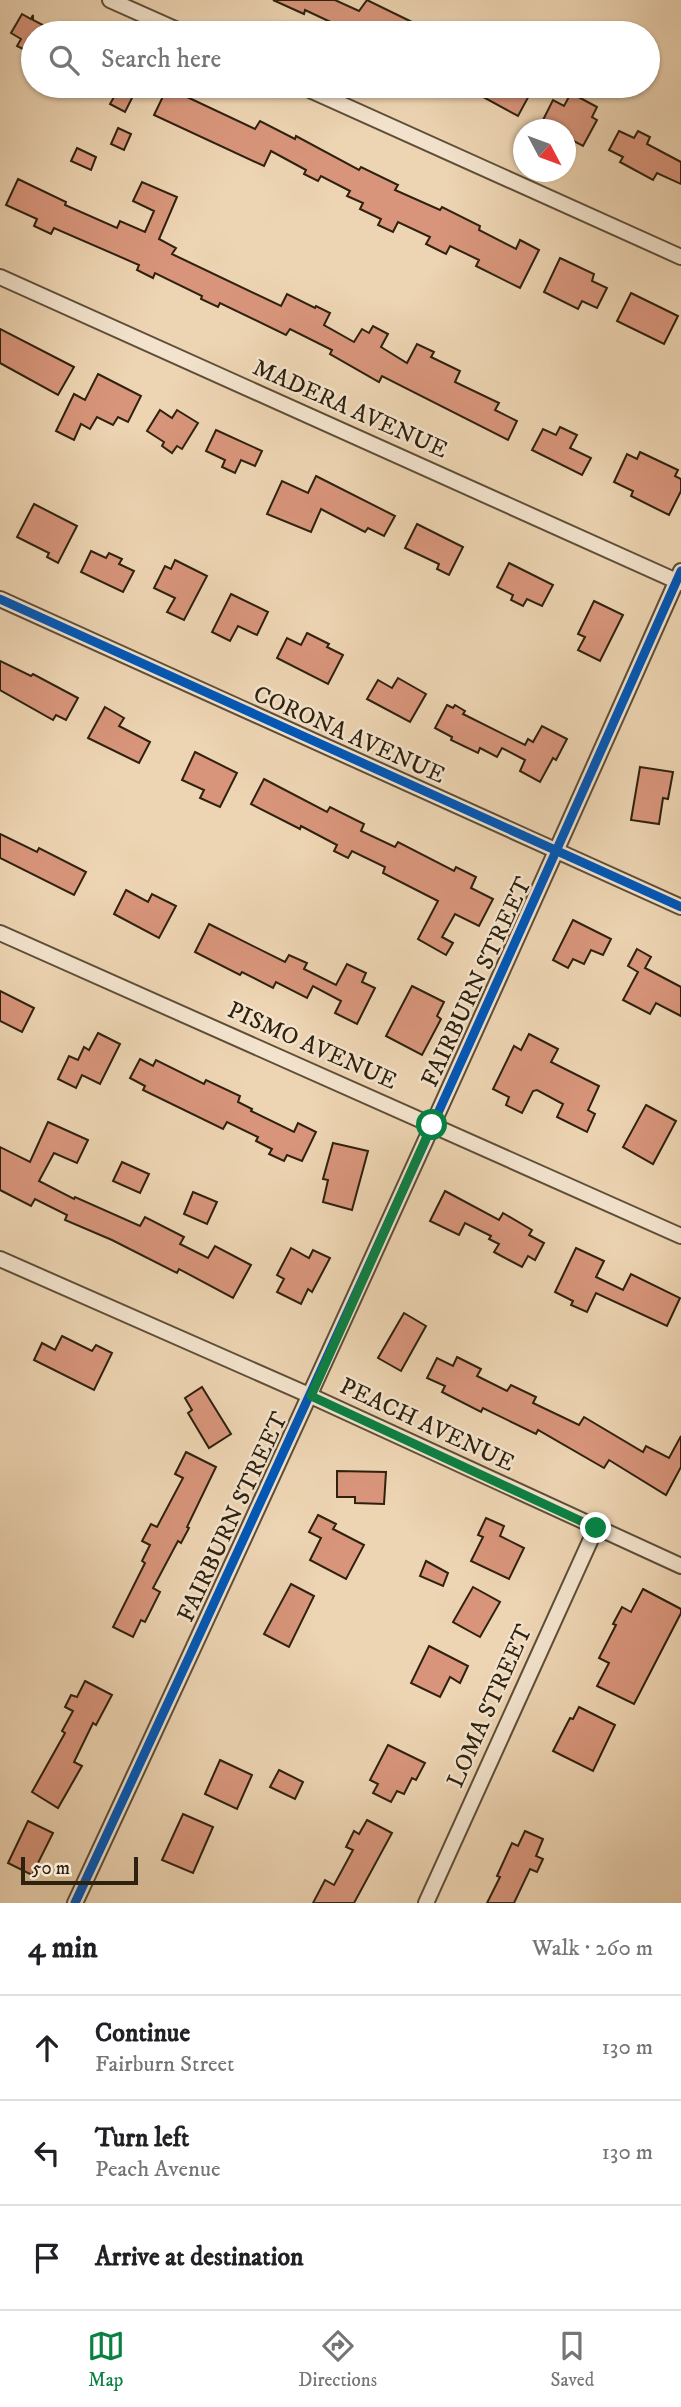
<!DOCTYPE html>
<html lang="en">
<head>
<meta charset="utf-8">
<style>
  body { margin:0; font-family:"IM FELL DW Pica",serif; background:#f2f2f2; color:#202124 }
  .compass { position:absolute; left:513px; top:119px; width:63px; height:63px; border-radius:50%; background:#fff; box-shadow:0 2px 5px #0004; rotate:131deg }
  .scale { position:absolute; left:21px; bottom:18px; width:117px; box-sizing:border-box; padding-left:7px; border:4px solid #2e210e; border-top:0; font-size:19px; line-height:24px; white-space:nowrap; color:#2e210e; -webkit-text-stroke:5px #f3e3cd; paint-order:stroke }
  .stop { position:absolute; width:21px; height:21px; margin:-16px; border:5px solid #0b8043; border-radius:50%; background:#fff }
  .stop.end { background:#0b8043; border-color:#fff; box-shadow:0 2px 7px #0008 }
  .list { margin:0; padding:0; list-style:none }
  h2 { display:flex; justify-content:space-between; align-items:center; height:91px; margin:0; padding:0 28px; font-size:30px }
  h2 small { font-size:23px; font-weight:400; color:#757577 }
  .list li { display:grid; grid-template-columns:46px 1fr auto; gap:21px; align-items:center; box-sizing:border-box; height:105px; padding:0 28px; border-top:2px solid #e0e0e0 }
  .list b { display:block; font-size:26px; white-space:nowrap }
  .list p { margin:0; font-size:23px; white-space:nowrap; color:#757577 }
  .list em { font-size:23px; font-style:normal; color:#757577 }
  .icon { flex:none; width:38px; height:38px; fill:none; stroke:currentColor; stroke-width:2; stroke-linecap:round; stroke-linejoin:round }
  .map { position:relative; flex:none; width:681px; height:1903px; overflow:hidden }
  .search { position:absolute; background:#fff; box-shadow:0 2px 5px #0004; left:21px; right:21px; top:21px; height:77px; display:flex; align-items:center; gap:18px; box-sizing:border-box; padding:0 24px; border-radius:38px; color:#757577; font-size:26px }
  .sheet { height:406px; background:#fff }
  nav { display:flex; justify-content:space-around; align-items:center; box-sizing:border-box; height:98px; border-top:2px solid #e0e0e0; background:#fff; font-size:19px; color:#757577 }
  nav a { display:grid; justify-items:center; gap:4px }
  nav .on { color:#0b8043 }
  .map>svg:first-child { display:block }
  .building { fill:#d8957b; stroke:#2e210e; stroke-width:2 }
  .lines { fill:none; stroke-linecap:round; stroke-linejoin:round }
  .street-casing { stroke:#5e4e37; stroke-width:18 }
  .street { stroke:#f3e3cd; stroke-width:14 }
  .cycleway-casing { stroke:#f3e3cd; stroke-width:13 }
  .cycleway { stroke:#0057b8; stroke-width:9 }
  .route { stroke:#0b8043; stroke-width:9 }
  .labels { text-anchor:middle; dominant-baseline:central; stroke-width:5; stroke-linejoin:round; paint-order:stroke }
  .street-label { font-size:24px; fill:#2e210e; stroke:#f3e3cd }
</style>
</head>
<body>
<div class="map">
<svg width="681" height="1903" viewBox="0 0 681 1903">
  <rect width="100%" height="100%" fill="#edd4b2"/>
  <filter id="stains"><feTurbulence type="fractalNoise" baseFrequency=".00286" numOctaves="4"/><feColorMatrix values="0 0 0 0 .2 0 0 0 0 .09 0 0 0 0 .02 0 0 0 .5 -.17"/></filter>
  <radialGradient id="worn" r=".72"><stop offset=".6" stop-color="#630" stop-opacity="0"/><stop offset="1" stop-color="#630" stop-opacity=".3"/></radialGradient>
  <g class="building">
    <path d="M273 0H335L359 11 367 0 412 22 405 33H354L305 10 304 14Z"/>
    <path d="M22 14 31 19 33 15V20L58 33H33V54L17 46 21 39 11 33Z"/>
    <path d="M92 86H138L125 112 110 104 114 97Z"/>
    <path d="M168 86H179L190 91 187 97 255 129 260 121 295 139 296 136 359 170 361 167 398 185 395 190 440 210 442 207 480 226 479 230 516 249 520 240 539 250 520 288 476 266 479 260 450 246 446 254 426 244 430 237 398 222 393 232 378 225 381 219 360 209 363 203 347 196 350 191 321 176 318 181 304 174 306 170 271 151 264 166 154 115Z"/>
    <path d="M463 86H519L531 92 518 116Z"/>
    <path d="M571 93 597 107 592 117 597 120 583 146 568 138 570 134 565 130 543 120 553 100 564 106Z"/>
    <path d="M118 128 131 134 124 150 111 144Z"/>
    <path d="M619 131 634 138 638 131 650 137 647 144 681 162V184L657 173 653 180 620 162 623 157 609 150Z"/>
    <path d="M77 148 96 157 91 170 71 161Z"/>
    <path d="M18 179 66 202 65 205 117 228 120 221 145 232 154 211 133 201 142 182 177 197 159 239 176 248 172 254 281 306 287 294 315 308 316 306 330 313 324 325 354 342 362 329 369 333 373 326 388 334 381 347 407 363 417 344 434 352 431 357 460 371 455 382 499 403 495 410 517 421 508 440 382 376 379 382 330 354 332 350 290 329 286 335 220 303 218 307 201 299 202 296 155 273 153 278 137 270 139 265 54 228 51 234 34 226 37 219 6 205Z"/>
    <path d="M560 258 594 274 592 281 607 288 597 308 582 301 578 309 544 292Z"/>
    <path d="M631 293 678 316 664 344 617 321Z"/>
    <path d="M0 329 74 367 58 395 0 363Z"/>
    <path d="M98 374 141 396 128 422 118 417 113 425 97 417 90 429 81 424 74 440 56 431 74 394 85 400Z"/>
    <path d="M160 410 172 418 177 410 198 423 182 449 177 446 172 453 162 446 164 442 147 431Z"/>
    <path d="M560 427 577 435 570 448 591 458 582 475 532 450 543 429 556 435Z"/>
    <path d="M216 430 262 451 255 466 241 460 235 473 222 467 225 460 206 451Z"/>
    <path d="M640 452 678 470 675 476 681 479V491L669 515 631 496 633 491 614 482 627 454 637 459Z"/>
    <path d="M316 476 395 516 384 536 368 528 365 532 321 509 311 532 267 514 282 481 308 493Z"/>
    <path d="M34 504 77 526 58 563 47 557 49 553 17 537Z"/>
    <path d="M417 524 463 547 449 575 437 569 439 564 405 548Z"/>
    <path d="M91 551 106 558 109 553 122 559 119 564 134 571 123 592 81 572Z"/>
    <path d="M175 560 207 576 184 620 167 612 175 598 154 588 165 566 171 569Z"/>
    <path d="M509 563 553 585 542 606 527 599 523 606 511 600 513 595 497 587Z"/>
    <path d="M231 594 268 612 257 635 238 626 230 641 212 632Z"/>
    <path d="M594 601 623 615 600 661 578 650 585 637 578 634Z"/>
    <path d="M307 633 329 644 327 647 343 655 328 684 277 658 287 638 301 645Z"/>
    <path d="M0 661 31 676 33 674 78 698 66 720 56 715 53 720 0 690Z"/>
    <path d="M398 678 426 694 410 722 367 699 378 680 392 688Z"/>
    <path d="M447 705 453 708 455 705 465 711 463 714 525 745 528 739 533 742 542 726 567 739 556 760 553 758 540 782 520 771 525 760 502 748 497 757 480 748 478 753 451 740 452 737 435 728Z"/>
    <path d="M105 707 124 718 119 726 150 742 139 763 88 738Z"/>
    <path d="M195 752 237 773 220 807 200 798 204 790 182 780Z"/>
    <path d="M640 767 673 772 668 799 663 798 659 824 631 820Z"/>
    <path d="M264 779 327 812 330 807 364 824 361 831 395 847 398 842 454 871 456 867 476 877 471 888 493 899 479 926 455 914 442 937 453 943 446 955 418 939 438 901 383 873 385 867 352 851 348 858 334 851 337 845 301 826 300 829 251 804Z"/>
    <path d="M0 834 37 852 39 848 86 872 74 895 0 858Z"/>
    <path d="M126 890 148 902 152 894 176 906 159 938 114 914Z"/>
    <path d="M573 920 611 939 603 955 591 950 584 964 573 959 568 968 553 960Z"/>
    <path d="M209 924 285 962 289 955 307 963 304 969 336 985 347 964 366 973 362 982 375 988 357 1024 335 1013 341 1001 313 986 307 998 276 982 273 988 242 972 240 975 195 952Z"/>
    <path d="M637 949 651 957 645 968 681 987V1016L656 1003 650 1014 623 1000 638 972 628 966Z"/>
    <path d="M412 986 444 1002 437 1016 441 1019 422 1055 386 1036Z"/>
    <path d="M0 991 34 1008 22 1032 0 1021Z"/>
    <path d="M98 1033 120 1044 100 1084 82 1075 76 1088 58 1079 69 1056 78 1060 84 1047 89 1050Z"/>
    <path d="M529 1034 558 1049 551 1062 599 1086 588 1110 595 1114 587 1132 557 1117 563 1104 537 1090 533 1091 522 1113 506 1105 509 1097 493 1089 514 1046 521 1050Z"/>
    <path d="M140 1059 153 1066 156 1060 204 1084 206 1080 240 1096 238 1102 252 1109 251 1111 294 1132 298 1123 316 1132 302 1161 287 1155 284 1161 269 1154 272 1149 256 1141 258 1137 227 1122 223 1129 143 1090 145 1086 130 1078Z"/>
    <path d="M646 1105 676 1121 653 1164 623 1147Z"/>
    <path d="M48 1122 88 1140 77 1163 54 1153 39 1181 74 1199 75 1197 140 1226 145 1217 184 1237 180 1244 208 1258 215 1246 251 1265 233 1298 179 1269 177 1273 112 1240 65 1220 67 1215 35 1199 31 1206 0 1190V1147L30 1162Z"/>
    <path d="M333 1143 368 1151 352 1210 323 1202 328 1180 323 1179Z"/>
    <path d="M122 1162 149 1174 140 1193 113 1181Z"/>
    <path d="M445 1191 499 1220 503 1213 532 1230 529 1235 544 1243 535 1260 528 1256 522 1267 494 1252 499 1244 489 1239 491 1236 465 1223 459 1235 430 1221Z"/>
    <path d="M193 1192 217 1202 207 1224 184 1214Z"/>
    <path d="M291 1248 309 1258 313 1250 330 1258 312 1292 308 1289 301 1304 277 1292 284 1279 277 1275Z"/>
    <path d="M576 1248 604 1261 596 1277 623 1290 631 1274 680 1298 667 1326 596 1293 587 1312 571 1305 573 1301 555 1292Z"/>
    <path d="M404 1313 426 1326 401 1371 378 1358Z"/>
    <path d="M62 1336 92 1351 96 1345 112 1353 94 1390 34 1360 42 1343 55 1350Z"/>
    <path d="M457 1357 481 1369 477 1376 507 1391 511 1385 536 1397 533 1403 579 1425 584 1417 643 1452 646 1446 669 1458 681 1436V1467L666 1495 609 1460 604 1468 538 1430 536 1434 483 1408 481 1412 442 1392 445 1386 427 1378 437 1358 453 1366Z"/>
    <path d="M202 1387 231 1434 209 1448 188 1413 192 1410 185 1398Z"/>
    <path d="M186 1452 216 1467 187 1527 189 1528 181 1543 178 1541 153 1588 160 1592 145 1622 141 1620 133 1637 113 1627 145 1563 142 1561 150 1545 142 1541 151 1524 157 1527 183 1478 175 1474Z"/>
    <path d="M337 1471 386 1472 384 1504 355 1503V1497H337Z"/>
    <path d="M318 1515 336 1524 333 1529 364 1545 346 1579 310 1560 321 1538 309 1532Z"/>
    <path d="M486 1518 504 1526 500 1536 524 1548 509 1579 471 1561 483 1537 478 1535Z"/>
    <path d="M426 1561 448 1573 443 1586 420 1576Z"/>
    <path d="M291 1584 314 1596 289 1647 264 1634Z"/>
    <path d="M473 1587 500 1602 480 1637 453 1622Z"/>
    <path d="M643 1589 681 1609V1613L634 1704 597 1686 609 1663 599 1658 616 1625 613 1624 622 1607 631 1612Z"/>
    <path d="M429 1646 468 1666 460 1683 450 1677 440 1697 411 1683Z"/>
    <path d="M85 1681 112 1695 96 1725 93 1723 74 1762 82 1766 58 1808 32 1792 65 1733 62 1731 73 1711 65 1707 71 1695 77 1697Z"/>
    <path d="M579 1707 615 1725 593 1771 553 1751 570 1718 573 1719Z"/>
    <path d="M388 1745 425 1763 416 1780 412 1778 404 1794 397 1791 391 1802 373 1793 378 1784 370 1780Z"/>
    <path d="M220 1760 252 1775 237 1809 205 1794Z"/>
    <path d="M279 1770 303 1782 295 1799 270 1787Z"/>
    <path d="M183 1814 213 1827 193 1873 162 1860Z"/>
    <path d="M367 1820 392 1833 354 1903H313L325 1880 334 1885 353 1850 346 1847 354 1831 359 1834Z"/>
    <path d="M28 1821 53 1833 32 1875 8 1863Z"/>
    <path d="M525 1831 543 1839 536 1856 543 1859 537 1872 530 1869 514 1903H487L500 1877 497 1876 512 1843 518 1846Z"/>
  </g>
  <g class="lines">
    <g class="street-casing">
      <g id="street">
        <path d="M110 0 184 33"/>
        <path d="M301 86 681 257"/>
        <path d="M0 277 681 583"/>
        <path d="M0 599 681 907"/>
        <path d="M0 933 681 1236"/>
        <path d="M0 1259 311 1396 681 1566"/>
        <path d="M75 1903C281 1461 483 1017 681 571"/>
        <path d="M426 1903 596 1528"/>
      </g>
    </g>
    <use href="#street" class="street"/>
    <g class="cycleway-casing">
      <g id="cycleway">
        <path d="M0 599 681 907"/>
        <path d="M75 1903C281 1461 483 1017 681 571"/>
      </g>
    </g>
    <use href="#cycleway" class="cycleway"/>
  </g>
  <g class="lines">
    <path class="route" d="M432 1125 311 1396 596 1528"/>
  </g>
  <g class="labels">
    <g class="street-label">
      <text transform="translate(350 409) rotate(24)">MADERA AVENUE</text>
      <text transform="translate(349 735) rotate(24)">CORONA AVENUE</text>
      <text transform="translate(477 982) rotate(-65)">FAIRBURN STREET</text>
      <text transform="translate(312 1046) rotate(24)">PISMO AVENUE</text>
      <text transform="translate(427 1425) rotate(25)">PEACH AVENUE</text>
      <text transform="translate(233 1517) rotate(-65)">FAIRBURN STREET</text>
      <text transform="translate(490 1706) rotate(-66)">LOMA STREET</text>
    </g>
  </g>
  <rect width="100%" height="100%" filter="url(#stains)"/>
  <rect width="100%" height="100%" fill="url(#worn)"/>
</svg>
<svg class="compass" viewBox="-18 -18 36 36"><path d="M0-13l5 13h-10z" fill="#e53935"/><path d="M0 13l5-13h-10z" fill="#757577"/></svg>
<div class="scale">50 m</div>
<div class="stop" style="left:432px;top:1125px"></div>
<div class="stop end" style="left:596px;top:1528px"></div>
<div class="search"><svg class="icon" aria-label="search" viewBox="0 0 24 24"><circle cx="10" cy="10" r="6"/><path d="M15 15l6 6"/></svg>Search here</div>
</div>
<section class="sheet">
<h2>4 min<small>Walk · 260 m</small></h2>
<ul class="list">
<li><svg class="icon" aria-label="ahead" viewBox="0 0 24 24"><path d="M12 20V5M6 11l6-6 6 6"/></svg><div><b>Continue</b><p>Fairburn Street</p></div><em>130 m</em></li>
<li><svg class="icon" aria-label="left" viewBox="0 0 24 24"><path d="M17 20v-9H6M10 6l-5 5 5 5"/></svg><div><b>Turn left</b><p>Peach Avenue</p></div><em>130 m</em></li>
<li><svg class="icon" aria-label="arrive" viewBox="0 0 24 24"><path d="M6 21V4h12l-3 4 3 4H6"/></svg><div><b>Arrive at destination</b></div></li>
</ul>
</section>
<nav>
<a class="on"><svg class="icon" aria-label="map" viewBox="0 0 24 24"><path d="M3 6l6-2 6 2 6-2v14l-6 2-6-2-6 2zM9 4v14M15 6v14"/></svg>Map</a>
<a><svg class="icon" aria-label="directions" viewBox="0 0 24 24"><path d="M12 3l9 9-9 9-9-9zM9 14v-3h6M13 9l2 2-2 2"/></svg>Directions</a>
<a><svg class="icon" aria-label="saved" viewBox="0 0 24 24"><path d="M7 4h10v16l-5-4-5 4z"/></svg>Saved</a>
</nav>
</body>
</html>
